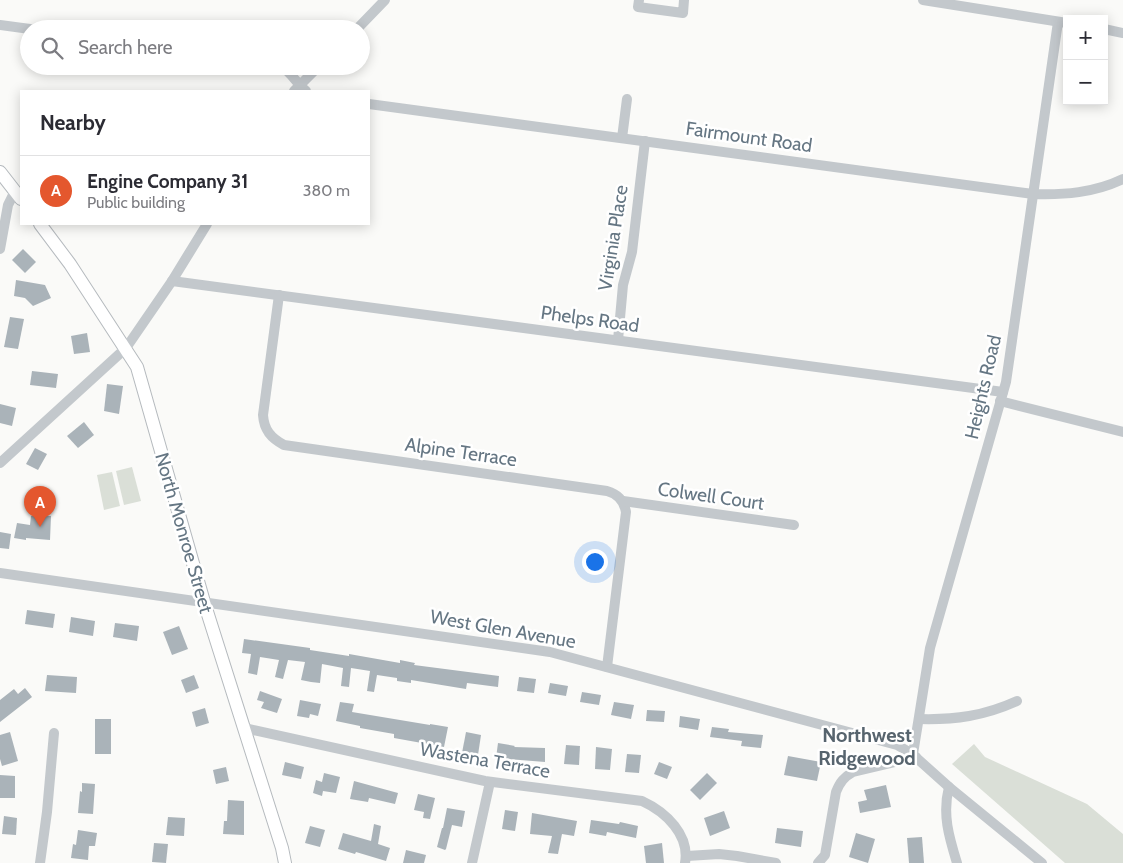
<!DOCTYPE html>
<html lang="en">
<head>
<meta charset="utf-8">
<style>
  body { margin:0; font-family:Cabin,sans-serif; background:#f2f2f3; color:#2b2b33 }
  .controls { position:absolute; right:15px; top:15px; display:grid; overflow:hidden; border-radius:0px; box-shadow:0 2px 12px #0003 }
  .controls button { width:45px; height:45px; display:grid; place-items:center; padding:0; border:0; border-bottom:1px solid #e1e1e2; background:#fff; color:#2b2b33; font:25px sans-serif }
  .you { position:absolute; left:594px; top:561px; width:18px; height:18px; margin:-12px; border:4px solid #fff; border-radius:50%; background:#1a73e8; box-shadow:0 0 0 8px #1a73e833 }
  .badge { display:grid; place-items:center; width:32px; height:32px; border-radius:50%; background:#e4572e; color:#fff; font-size:16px; font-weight:700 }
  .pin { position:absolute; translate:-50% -41px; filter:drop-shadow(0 1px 2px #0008) }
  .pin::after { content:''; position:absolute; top:26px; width:18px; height:15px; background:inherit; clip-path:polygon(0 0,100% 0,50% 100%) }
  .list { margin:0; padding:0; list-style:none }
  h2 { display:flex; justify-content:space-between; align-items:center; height:65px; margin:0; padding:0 20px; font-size:21px }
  h2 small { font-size:16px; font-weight:400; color:#7c7c81 }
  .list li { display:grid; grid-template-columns:32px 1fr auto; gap:15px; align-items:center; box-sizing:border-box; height:70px; padding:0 20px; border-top:1px solid #e1e1e2 }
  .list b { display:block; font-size:19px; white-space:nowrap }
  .list p { margin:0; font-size:16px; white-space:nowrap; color:#7c7c81 }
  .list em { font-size:16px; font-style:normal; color:#7c7c81 }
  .icon { flex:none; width:28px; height:28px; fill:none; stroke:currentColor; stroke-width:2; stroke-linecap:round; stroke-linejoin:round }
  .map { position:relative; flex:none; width:1123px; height:863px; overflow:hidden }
  .search { position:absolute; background:#fff; box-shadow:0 2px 12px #0003; left:20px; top:20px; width:350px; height:55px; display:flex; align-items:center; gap:12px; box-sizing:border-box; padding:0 18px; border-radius:28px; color:#7c7c81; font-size:19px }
  .panel { position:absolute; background:#fff; box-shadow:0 2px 12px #0003; left:20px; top:90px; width:350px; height:135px; border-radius:0px }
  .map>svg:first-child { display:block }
  .green { fill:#dadfd7 }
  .building { fill:#aab3b9 }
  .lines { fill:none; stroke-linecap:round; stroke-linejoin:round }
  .major-casing { stroke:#b5babe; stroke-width:14 }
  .minor { stroke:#c3c8cc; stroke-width:10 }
  .major { stroke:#fff; stroke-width:12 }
  .labels { text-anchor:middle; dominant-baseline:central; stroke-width:5; stroke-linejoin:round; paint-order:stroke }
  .street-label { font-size:19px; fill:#657683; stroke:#fff }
  .neighbourhood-label { font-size:20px; font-weight:bold; fill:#57646e; stroke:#fff }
</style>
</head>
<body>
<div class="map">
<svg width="1123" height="863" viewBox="0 0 1123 863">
  <rect width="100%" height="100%" fill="#fafaf8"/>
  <g class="green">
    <path d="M132 467 141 501 124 505 116 471Z"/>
    <path d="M112 472 120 506 104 510 97 475Z"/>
    <path d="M974 744 985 757 1087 804 1123 834V863H1065L952 764Z"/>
  </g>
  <g class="building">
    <path d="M23 249 36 262 25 273 12 260Z"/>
    <path d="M16 280 45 285 51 298 33 306 25 298 14 296Z"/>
    <path d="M10 317 24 319 18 349 4 347Z"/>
    <path d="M87 333 90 352 74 354 71 336Z"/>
    <path d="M32 371 58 374 56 388 30 385Z"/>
    <path d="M107 384 123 386 119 414 104 411Z"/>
    <path d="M0 404 16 408 12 426 0 423Z"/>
    <path d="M84 422 94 435 78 448 67 436Z"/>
    <path d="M35 448 47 454 38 470 26 464Z"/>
    <path d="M31 516H51L50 540 26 538V540L14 538 17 523 30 525Z"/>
    <path d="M0 532 11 534 9 549 0 548Z"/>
    <path d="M27 610 55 614 53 628 25 624Z"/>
    <path d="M71 617 95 621 93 636 69 632Z"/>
    <path d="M115 623 139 626 137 641 113 637Z"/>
    <path d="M179 626 188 649 172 655 163 632Z"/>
    <path d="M244 639 310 648V650L349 656V654L400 663V660L415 663 414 665 499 676 498 687 467 683 466 689 411 680V683L397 681V678L377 675 374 692 367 691 370 671 351 668 349 687 341 686 343 668 322 664 320 683 311 682 301 680 305 662 288 660 283 679 275 677 279 660 260 657 257 675 248 673 251 654 242 653Z"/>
    <path d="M47 675 77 677 76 693 45 691Z"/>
    <path d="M194 675 199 688 186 693 181 680Z"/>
    <path d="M519 677 536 679 534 693 517 691Z"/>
    <path d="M550 683 568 686 566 696 548 693Z"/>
    <path d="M25 688 32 697 0 722V700L14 689 18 694Z"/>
    <path d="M260 691 282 699 277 713 261 708 264 702 257 700Z"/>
    <path d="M582 692 601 695 599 705 580 702Z"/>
    <path d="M300 700 321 704 318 716 310 714 309 718 297 716Z"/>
    <path d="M340 702 354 704 352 712 430 725V724L448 727 444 747 394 738V734L360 728V726L336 721Z"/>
    <path d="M614 702 634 705 631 719 611 715Z"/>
    <path d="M205 708 209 723 196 727 192 712Z"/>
    <path d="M647 710 665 711 664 722 646 721Z"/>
    <path d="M680 716 700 719 698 730 679 727Z"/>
    <rect x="95" y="719" width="16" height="35"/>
    <path d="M712 727 729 729 728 732 763 735 761 748 741 746 742 741 710 737Z"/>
    <path d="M10 732 18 761 2 766 0 759V735Z"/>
    <path d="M466 732 481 735 478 755 462 753Z"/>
    <path d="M498 743 515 746 514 747 545 748V762L496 758Z"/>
    <path d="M566 745 580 746 579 765 564 764Z"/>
    <path d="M596 747 612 749 610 770 595 769Z"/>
    <path d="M627 754 641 755 639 773 625 772Z"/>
    <path d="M788 756 821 762 817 781 784 775Z"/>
    <path d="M285 762 304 767 301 779 282 775Z"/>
    <path d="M659 762 672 767 667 779 654 774Z"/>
    <path d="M226 767 229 781 216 784 213 770Z"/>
    <path d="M324 773 340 777 336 793 323 791 322 796 313 793 316 780 322 782Z"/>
    <path d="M707 773 717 783 700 800 690 790Z"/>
    <path d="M0 775 15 776V798H0Z"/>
    <path d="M354 781 398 793 395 804 369 798 368 802 350 799Z"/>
    <path d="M82 783 95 784 93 814 78 813 80 791 82 792Z"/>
    <path d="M886 785 891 807 860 813 858 802 867 800 864 790Z"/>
    <path d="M418 794 435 798 430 819 423 818 424 812 414 810Z"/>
    <path d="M228 800 244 801V835L223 834 224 821H227Z"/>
    <path d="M447 808 465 811 462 827 452 825 446 849 445 850 437 847 442 828H443Z"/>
    <path d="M505 810 518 812 515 831 502 829Z"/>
    <path d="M724 811 730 828 710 836 704 818Z"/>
    <path d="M532 813 577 821 574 836 562 834 558 854 548 853 552 836 530 834Z"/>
    <path d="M4 816 17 818 16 835 2 834Z"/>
    <path d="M168 817 185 818 184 836 166 835Z"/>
    <path d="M591 820 619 824 620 822 638 826 636 838 607 832 606 836 589 833Z"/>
    <path d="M374 824 381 826 378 844 390 848 386 861 356 852 355 854 338 849 343 833 371 841Z"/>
    <path d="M310 826 325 830 320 847 305 843Z"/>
    <path d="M777 828 803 831 801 847 775 843Z"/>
    <path d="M78 830 97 833 95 846H89L88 860 71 858 73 844 76 845Z"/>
    <path d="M856 833 875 839 868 863 849 857Z"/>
    <path d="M922 837 924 863H909L907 838Z"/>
    <path d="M154 843 168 844 166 863 152 862Z"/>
    <path d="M662 843 664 863H646L644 846Z"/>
    <path d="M406 850 426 855 424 863H403Z"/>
  </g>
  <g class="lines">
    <g class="major-casing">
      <g id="major">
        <path d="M0 172 21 199"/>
        <path d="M40 224 70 264 137 367 204 602 282 848 285 863"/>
      </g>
    </g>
    <g class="minor">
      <path d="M639 0 638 7 683 13 684 0"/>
      <path d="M923 0 1067 23"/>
      <path d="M0 25 30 29"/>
      <path d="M357 29 385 0"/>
      <path d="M1104 29 1123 33"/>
      <path d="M281 66C292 73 296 83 306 91"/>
      <path d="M294 91 319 66"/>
      <path d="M369 104 1033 194C1064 195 1094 193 1123 179"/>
      <path d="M622 138 627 99"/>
      <path d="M0 249 8 205 15 191"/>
      <path d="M172 281 1003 392"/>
      <path d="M279 295 263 415C264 430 271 438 284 445L607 491C618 494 624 501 626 512L607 667"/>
      <path d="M618 340 623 285 632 252 645 141"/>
      <path d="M1000 401 1123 432"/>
      <path d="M0 463 126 348 172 281 207 224"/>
      <path d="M623 501 794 525"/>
      <path d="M0 573 550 652 897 745 911 753 949 787 1042 863"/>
      <path d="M919 719C955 720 984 716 1017 701"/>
      <path d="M244 728 485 781 642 801C666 812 690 835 685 863"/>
      <path d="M913 754 930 648 1006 382 1058 22"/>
      <path d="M949 787C942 814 949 837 957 863"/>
      <path d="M687 856 719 854 737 856 776 863"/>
      <path d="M40 863 47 812 54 733"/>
      <path d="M472 863 490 782"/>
      <path d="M818 863 825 855 836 792C840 782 844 777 853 772L916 757"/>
    </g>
    <use href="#major" class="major"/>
  </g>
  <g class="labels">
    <g class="street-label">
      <text transform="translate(749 137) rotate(8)">Fairmount Road</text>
      <text transform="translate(613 238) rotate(-81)">Virginia Place</text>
      <text transform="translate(590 319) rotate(8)">Phelps Road</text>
      <text transform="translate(983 387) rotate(-77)">Heights Road</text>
      <text transform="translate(461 452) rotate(8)">Alpine Terrace</text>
      <text transform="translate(711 496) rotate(8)">Colwell Court</text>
      <text transform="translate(184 533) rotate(74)">North Monroe Street</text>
      <text transform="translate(503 629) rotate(10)">West Glen Avenue</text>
      <text transform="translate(485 760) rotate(10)">Wastena Terrace</text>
    </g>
    <g class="neighbourhood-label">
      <text x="867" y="735">Northwest<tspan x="867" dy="23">Ridgewood</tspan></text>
    </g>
  </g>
</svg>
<div class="controls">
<button>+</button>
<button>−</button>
</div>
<div class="you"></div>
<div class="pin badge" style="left:40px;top:527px">A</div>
<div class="search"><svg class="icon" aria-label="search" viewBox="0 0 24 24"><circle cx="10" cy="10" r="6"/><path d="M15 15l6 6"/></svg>Search here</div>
<section class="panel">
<h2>Nearby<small></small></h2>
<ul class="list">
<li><span class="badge">A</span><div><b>Engine Company 31</b><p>Public building</p></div><em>380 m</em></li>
</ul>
</section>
</div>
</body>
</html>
